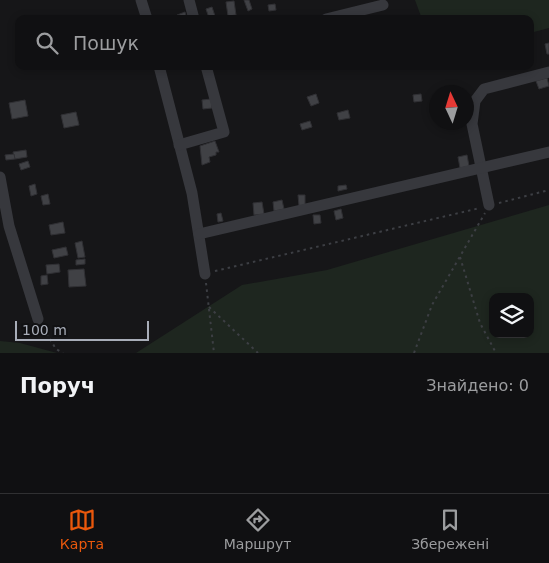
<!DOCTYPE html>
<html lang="uk">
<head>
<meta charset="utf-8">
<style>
  body { margin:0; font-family:"DejaVu Sans",sans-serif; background:#19191b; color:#f1f3f6 }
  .controls { position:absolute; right:15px; bottom:15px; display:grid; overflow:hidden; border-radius:10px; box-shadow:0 2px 8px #0003 }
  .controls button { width:45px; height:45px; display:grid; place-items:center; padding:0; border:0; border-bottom:1px solid #303032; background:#101012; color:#f1f3f6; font:25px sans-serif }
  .compass { position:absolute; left:429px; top:85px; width:45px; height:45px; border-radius:50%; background:#101012; box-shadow:0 2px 8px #0003; rotate:356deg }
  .scale { position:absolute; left:15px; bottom:12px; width:134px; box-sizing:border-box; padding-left:5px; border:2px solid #a8adb8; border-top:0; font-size:14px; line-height:18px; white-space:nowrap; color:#a8adb8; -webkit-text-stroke:4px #111113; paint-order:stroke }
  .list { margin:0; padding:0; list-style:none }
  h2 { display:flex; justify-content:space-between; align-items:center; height:65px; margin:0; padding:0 20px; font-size:21px }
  h2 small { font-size:16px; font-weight:400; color:#9c9d9f }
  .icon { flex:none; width:28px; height:28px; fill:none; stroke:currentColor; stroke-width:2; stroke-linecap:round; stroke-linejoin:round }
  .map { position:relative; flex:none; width:549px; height:353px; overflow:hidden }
  .search { position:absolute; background:#101012; box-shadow:0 2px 8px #0003; left:15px; right:15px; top:15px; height:55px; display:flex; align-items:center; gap:12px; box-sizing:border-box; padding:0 18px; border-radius:10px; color:#9c9d9f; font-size:19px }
  .sheet { height:140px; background:#101012 }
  nav { display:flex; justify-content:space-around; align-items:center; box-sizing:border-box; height:70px; border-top:1px solid #303032; background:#101012; font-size:14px; color:#9c9d9f }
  nav a { display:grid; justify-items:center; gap:2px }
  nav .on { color:#ea580c }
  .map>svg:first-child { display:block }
  .green { fill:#1e261f; fill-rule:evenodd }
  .building { fill:#404145; stroke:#303034 }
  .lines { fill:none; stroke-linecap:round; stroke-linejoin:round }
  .path { stroke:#3d3f44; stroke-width:2; stroke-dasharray:2.5 4; stroke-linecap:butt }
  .minor { stroke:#37383d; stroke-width:11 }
</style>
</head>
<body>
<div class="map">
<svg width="549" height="353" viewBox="0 0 549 353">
  <rect width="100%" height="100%" fill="#161618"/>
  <g class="green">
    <path d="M415 0H549V28L530 33V19H422Z"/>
    <path d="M549 205V353H136L242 285 327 270ZM493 297H530V334H493Z"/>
    <path d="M0 341 20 343 57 353H0Z"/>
  </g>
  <g class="building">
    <path d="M244 0H249L252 9 248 11Z"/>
    <path d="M234 1 236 15 228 16 226 2Z"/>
    <path d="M275 4 276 10 269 11 268 5Z"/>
    <path d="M212 7 215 16 209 18 206 9Z"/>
    <path d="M185 12 187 19H178L177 15Z"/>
    <path d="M549 43V54H547L545 44Z"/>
    <path d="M547 78 549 86 539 89 536 81Z"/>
    <path d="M316 94 319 103 311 106 307 97Z"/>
    <path d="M421 94 422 101 414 102 413 95Z"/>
    <path d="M211 99 212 108 203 109 202 100Z"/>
    <path d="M25 100 28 116 12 119 9 103Z"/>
    <path d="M348 110 350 118 339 120 337 113Z"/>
    <path d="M76 112 79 125 64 128 61 115Z"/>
    <path d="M310 121 312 127 302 130 300 124Z"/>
    <path d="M215 141 219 152H216V155L209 157 210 162 202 165 200 146Z"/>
    <path d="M26 150 27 157 15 159 13 152Z"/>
    <path d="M14 154 15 159 6 160 5 155Z"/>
    <path d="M467 155 469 166 460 168 458 157Z"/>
    <path d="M28 161 30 167 21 170 19 164Z"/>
    <path d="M35 184 37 194 31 196 29 186Z"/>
    <path d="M346 185 347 189 338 191V186Z"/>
    <path d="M48 194 50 204 43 205 41 196Z"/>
    <path d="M298 195H305V205L299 206Z"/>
    <path d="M282 200 284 209 274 211 273 202Z"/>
    <path d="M262 202 264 214 254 215 253 203Z"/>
    <path d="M341 209 343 218 336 220 334 211Z"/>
    <path d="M221 213 223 221 218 222 217 214Z"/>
    <path d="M313 215H320L321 223 314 224Z"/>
    <path d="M63 222 65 233 51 235 49 225Z"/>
    <path d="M82 241 85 257 78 258 75 243Z"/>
    <path d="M66 247 68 255 54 258 52 250Z"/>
    <path d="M85 259V264L76 265V260Z"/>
    <path d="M59 264 60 272 47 274 46 265Z"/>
    <path d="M84 269 86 286 69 287 68 270Z"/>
    <path d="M47 275 48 284 41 285V276Z"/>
  </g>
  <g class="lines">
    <g class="path">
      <path d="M499 203 549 190"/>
      <path d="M460 257 480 323 496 353"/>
      <path d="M215 271 480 208"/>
      <path d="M206 283 214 353"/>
      <path d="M209 307 258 353"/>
      <path d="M43 328 56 349 63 353"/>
      <path d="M414 353 432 305 485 213"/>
    </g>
    <g class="minor">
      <path d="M141 0 147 19"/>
      <path d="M189 0 194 19"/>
      <path d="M326 19 383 5"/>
      <path d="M159 66 192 193 205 274"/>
      <path d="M179 145 224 132 206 66"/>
      <path d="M0 177 9 226 38 319"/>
      <path d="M489 205 472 124 475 101 484 89 549 72"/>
      <path d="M199 234 549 152"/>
    </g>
  </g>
</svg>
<div class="controls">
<button><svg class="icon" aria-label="layers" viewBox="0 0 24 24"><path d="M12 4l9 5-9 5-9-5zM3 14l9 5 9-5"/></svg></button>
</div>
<svg class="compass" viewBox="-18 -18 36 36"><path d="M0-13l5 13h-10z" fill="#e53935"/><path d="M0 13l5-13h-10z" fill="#9c9d9f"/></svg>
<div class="scale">100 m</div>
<div class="search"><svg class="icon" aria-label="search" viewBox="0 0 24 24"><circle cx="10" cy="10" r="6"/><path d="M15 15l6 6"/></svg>Пошук</div>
</div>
<section class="sheet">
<h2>Поруч<small>Знайдено: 0</small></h2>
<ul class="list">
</ul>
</section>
<nav>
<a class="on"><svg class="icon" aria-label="map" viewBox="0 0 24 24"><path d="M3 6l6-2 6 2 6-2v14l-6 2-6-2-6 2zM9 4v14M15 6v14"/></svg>Карта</a>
<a><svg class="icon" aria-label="directions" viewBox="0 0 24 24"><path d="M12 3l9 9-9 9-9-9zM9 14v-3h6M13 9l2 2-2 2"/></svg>Маршрут</a>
<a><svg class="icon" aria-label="saved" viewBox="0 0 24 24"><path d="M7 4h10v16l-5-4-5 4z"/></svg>Збережені</a>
</nav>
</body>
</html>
